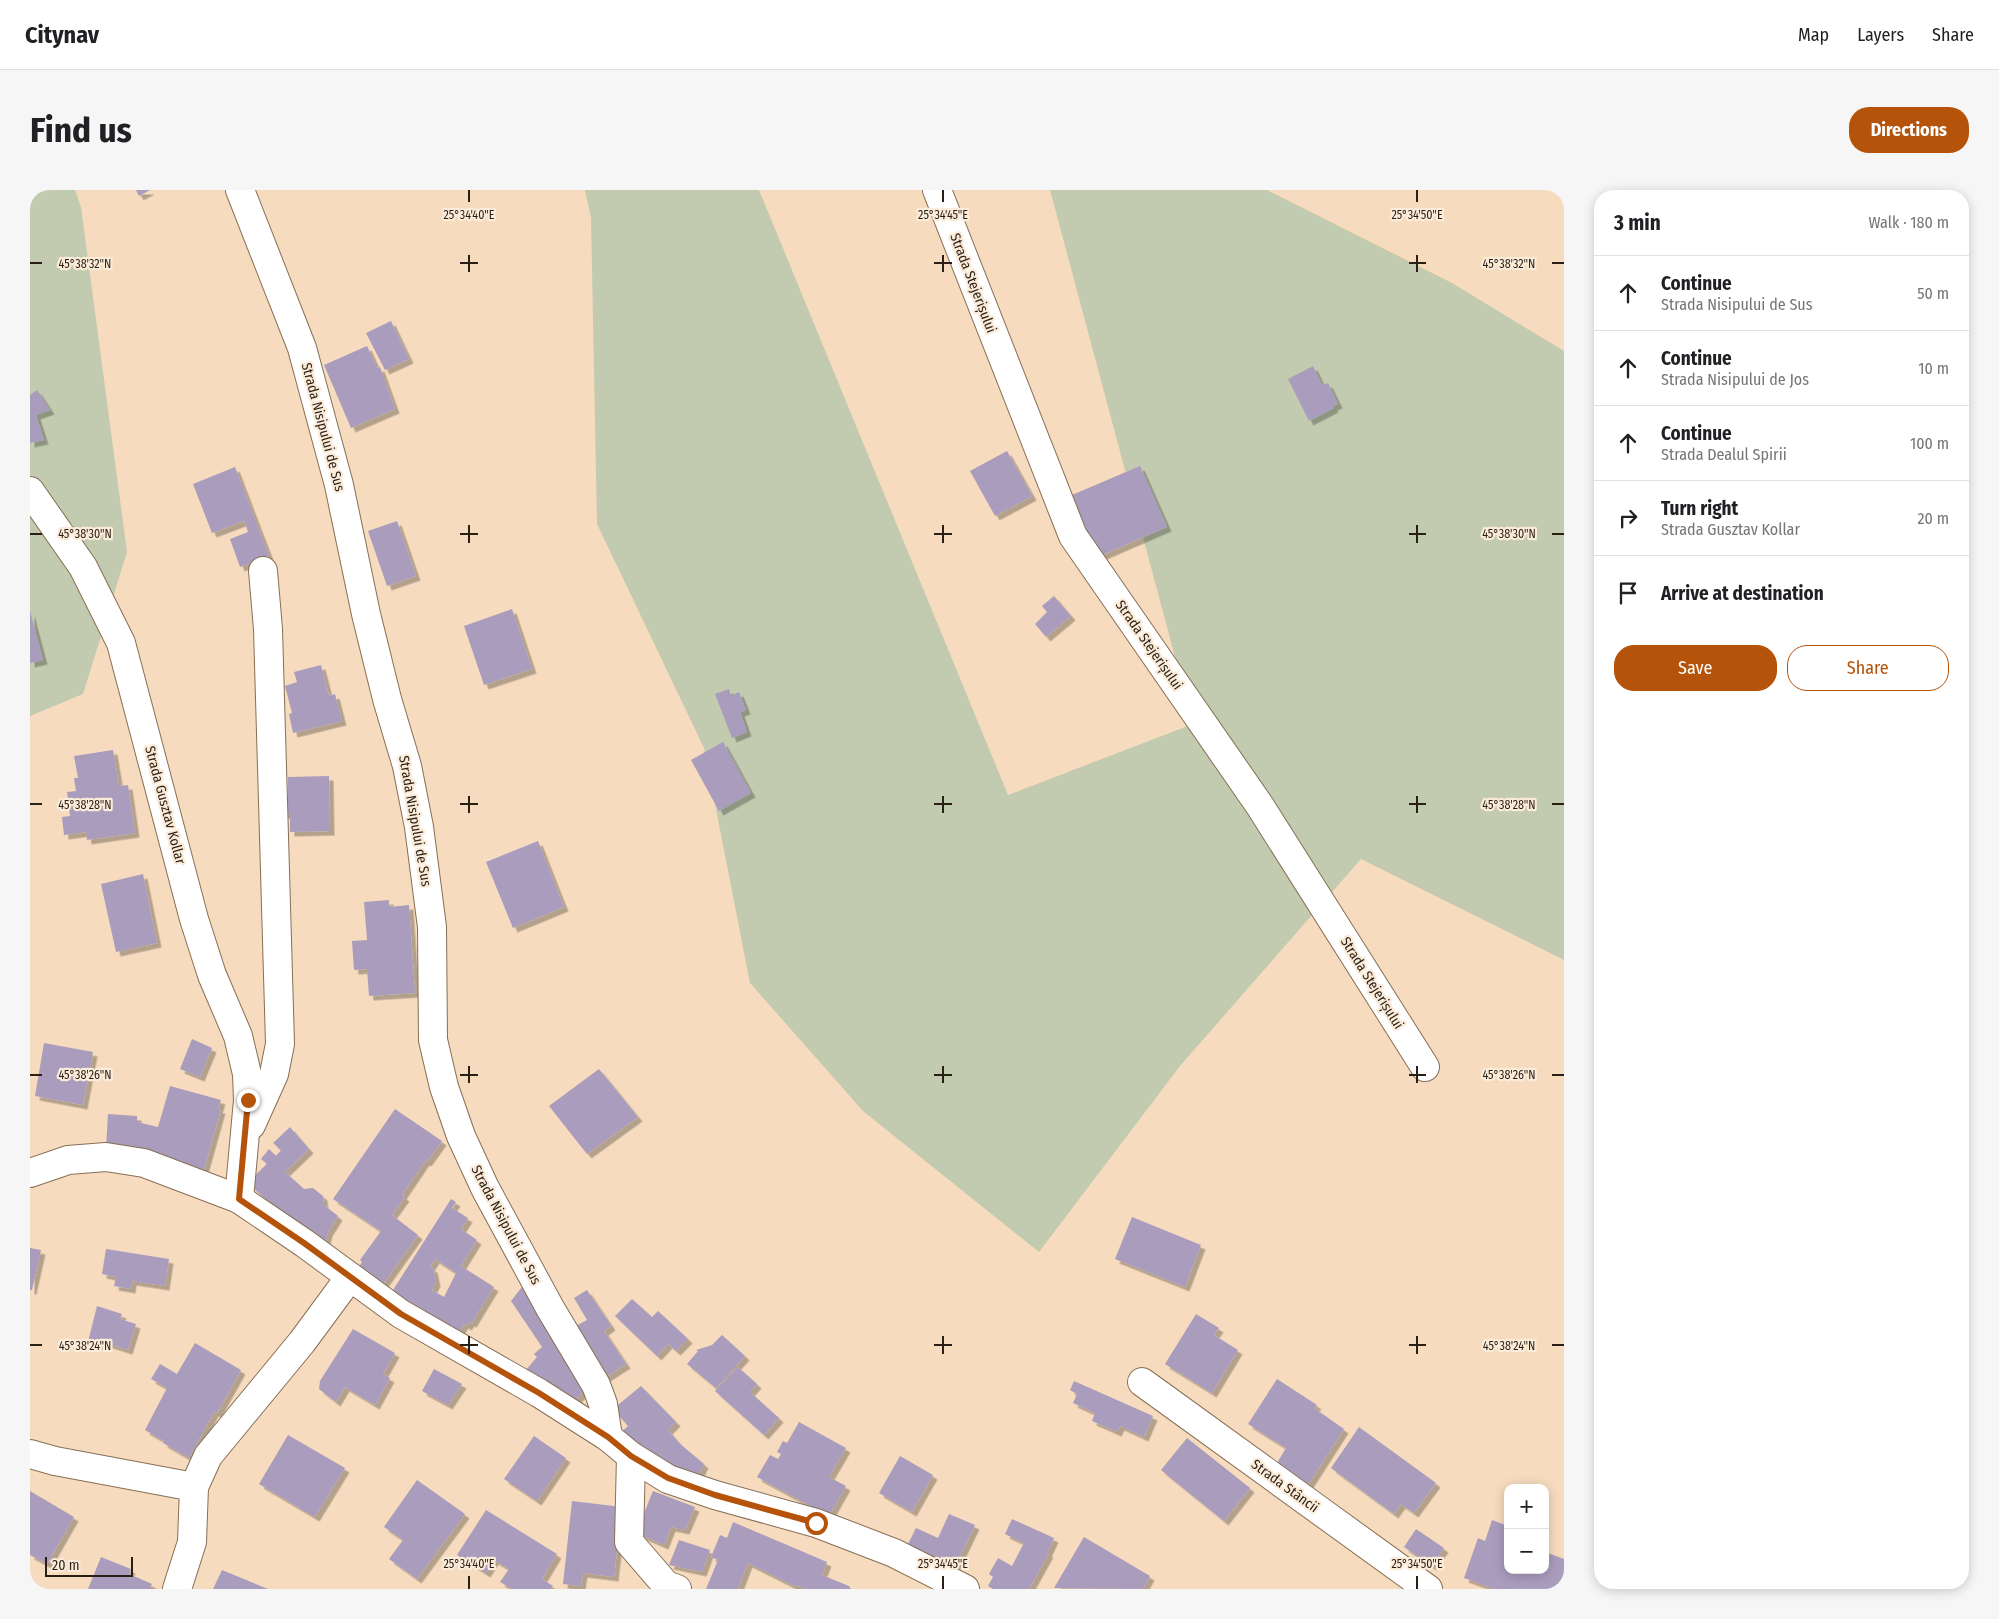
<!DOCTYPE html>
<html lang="en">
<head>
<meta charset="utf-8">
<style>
  body { margin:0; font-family:"Fira Sans Condensed",sans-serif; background:#f6f6f6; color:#202124 }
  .controls { position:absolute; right:15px; bottom:15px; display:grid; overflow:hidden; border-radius:10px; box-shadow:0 2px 12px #0003 }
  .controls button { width:45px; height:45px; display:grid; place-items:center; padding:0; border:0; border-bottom:1px solid #e0e0e0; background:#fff; color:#202124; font:25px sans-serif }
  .scale { position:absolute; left:15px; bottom:12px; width:88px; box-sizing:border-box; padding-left:5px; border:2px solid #291f14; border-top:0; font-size:14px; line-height:18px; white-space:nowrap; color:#291f14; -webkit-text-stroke:4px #fbebd9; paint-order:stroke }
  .stop { position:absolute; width:15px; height:15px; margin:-11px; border:4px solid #b45309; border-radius:50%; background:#fff }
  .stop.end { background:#b45309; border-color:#fff; box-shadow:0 1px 5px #0008 }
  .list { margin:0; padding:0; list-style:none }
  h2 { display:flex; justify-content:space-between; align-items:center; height:65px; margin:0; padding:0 20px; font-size:21px }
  h2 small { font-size:16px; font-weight:400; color:#757577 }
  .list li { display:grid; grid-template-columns:32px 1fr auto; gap:15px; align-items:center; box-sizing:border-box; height:75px; padding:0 20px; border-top:1px solid #e0e0e0 }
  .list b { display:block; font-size:19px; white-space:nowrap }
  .list p { margin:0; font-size:16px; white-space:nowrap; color:#757577 }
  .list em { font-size:16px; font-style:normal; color:#757577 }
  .actions { display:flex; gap:10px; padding:15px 20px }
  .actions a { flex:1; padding:11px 0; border:1px solid #b45309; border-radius:20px; text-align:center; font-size:18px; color:#b45309 }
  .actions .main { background:#b45309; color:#fff }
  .icon { flex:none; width:28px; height:28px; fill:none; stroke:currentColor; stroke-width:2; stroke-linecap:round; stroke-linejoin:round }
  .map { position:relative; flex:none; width:1534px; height:1399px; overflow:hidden; border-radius:20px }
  header { display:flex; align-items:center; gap:30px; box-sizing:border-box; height:70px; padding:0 25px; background:#fff; border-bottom:1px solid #e0e0e0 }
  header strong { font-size:24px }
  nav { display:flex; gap:28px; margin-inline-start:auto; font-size:18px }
  .intro { display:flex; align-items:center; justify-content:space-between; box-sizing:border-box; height:120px; padding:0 30px }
  h1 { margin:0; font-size:35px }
  .button { padding:12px 22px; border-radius:20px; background:#b45309; color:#fff; font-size:18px; font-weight:700 }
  main { display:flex; gap:30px; padding:0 30px }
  aside { flex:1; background:#fff; border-radius:20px; box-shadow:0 2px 12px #0003 }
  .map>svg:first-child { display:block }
  .green { fill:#c2cbaf }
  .building { fill:#aa9cbd; fill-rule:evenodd; filter:url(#shadow) }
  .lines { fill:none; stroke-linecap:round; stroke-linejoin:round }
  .minor-casing { stroke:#876f55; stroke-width:30 }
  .minor { stroke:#fff; stroke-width:28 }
  .route { stroke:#b45309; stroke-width:6 }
  .ticks { fill:none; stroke:#291f14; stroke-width:2 }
  .labels { text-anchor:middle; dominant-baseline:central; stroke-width:4.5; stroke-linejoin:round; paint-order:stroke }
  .street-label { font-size:14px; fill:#291f14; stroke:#fbebd9 }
  .ticks-label { font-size:12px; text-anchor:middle; fill:#291f14; stroke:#fbebd9; stroke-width:4.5; stroke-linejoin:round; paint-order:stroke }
</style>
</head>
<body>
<header>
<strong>Citynav</strong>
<nav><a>Map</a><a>Layers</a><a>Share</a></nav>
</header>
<div class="intro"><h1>Find us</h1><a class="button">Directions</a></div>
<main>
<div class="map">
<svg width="1534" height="1399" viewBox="0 0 1534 1399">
  <defs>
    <filter id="shadow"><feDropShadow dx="4.5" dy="4.5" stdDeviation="0" flood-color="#0004"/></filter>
  </defs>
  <rect width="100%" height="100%" fill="#f6dbbe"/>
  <g class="green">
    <path d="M0 0H45L51 17 97 362 53 504 0 526Z"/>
    <path d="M555 0H729L978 605 1163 534 1020 0H1237L1422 93 1534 161V770L1331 669 1150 876 1009 1062 833 921 720 793 674 558 567 334 561 28Z"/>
  </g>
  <g class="building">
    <path d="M106 0H120L109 6Z"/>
    <path d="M361 131 379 169 355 180 336 143Z"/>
    <path d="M337 156 347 178 350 177 365 219 321 238 294 175Z"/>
    <path d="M1283 176 1292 195 1298 193 1308 214 1303 216 1304 218 1279 231 1258 189Z"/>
    <path d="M7 200 20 220 6 225 14 250 0 253V205Z"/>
    <path d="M977 261 1002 306 965 326 940 281Z"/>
    <path d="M1110 276 1137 337 1068 367 1042 305Z"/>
    <path d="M205 277 239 366 210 377 200 349 218 342 214 331 182 343 163 294Z"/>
    <path d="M367 331 386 386 357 396 338 341Z"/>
    <path d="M1024 406 1041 426 1016 447 1005 434 1017 422 1012 416Z"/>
    <path d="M482 419 502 479 454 495 434 436Z"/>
    <path d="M0 421 13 470 0 473Z"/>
    <path d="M291 475 299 506 305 504 312 531 263 543 259 524 262 523 255 496 267 492 264 482Z"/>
    <path d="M699 499 701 506 709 502 716 520 710 522 717 542 702 548 685 504Z"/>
    <path d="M693 552 721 603 689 621 661 570Z"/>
    <path d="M83 560 89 596 98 595 105 643 57 650 56 642 34 645 32 627 40 626 37 602 46 601 44 588H48L44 566Z"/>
    <path d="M299 586 300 641 260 642V624H252V606H258V587Z"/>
    <path d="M508 651 534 717 483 738 456 672Z"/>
    <path d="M113 684 127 753 86 762 71 694Z"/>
    <path d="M359 710V717L379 715 385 803 339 806 337 779 324 780 322 751 337 750 334 712Z"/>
    <path d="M162 849 182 858 170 887 150 879Z"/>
    <path d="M14 853 63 862 53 915 5 906Z"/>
    <path d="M569 879 608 927 557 964 519 916Z"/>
    <path d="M140 896 191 910 188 919H191L173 983 76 958 78 924 107 926V932L128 937Z"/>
    <path d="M365 919 412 951 397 972 395 971 372 1005 375 1007 362 1025 388 1045 351 1097 327 1080 332 1072 330 1070 351 1041 303 1009Z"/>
    <path d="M260 937 279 959 255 982 274 999 283 998 293 1006 294 1015 308 1026 298 1042 296 1050 293 1052 281 1049 221 996V989L237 974 231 969 239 959 246 966 251 960 243 953Z"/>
    <path d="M421 1009 426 1012 422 1018 438 1028 431 1039 447 1050 431 1076 464 1097 442 1133 440 1132 437 1136 434 1134 422 1153 358 1108ZM405 1069 426 1083 414 1107 402 1100 406 1092 403 1078 400 1077Z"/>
    <path d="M1102 1027 1171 1055 1155 1097 1085 1069Z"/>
    <path d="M0 1058 11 1060 2 1100H0Z"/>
    <path d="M76 1059 139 1069 135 1096 102 1091 101 1099 84 1096 86 1087 72 1084Z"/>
    <path d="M492 1097 541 1167 537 1173 555 1198 547 1209 496 1180 507 1167 504 1164 512 1157 481 1111Z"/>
    <path d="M557 1100 581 1136 574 1141 596 1174 570 1191 542 1138 557 1130 544 1108Z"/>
    <path d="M602 1109 622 1127 628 1121 658 1149 646 1161 638 1154 627 1166 585 1126Z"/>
    <path d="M67 1116 92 1124 90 1129 106 1134 98 1160 75 1153 74 1157 58 1152Z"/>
    <path d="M1166 1124 1189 1138 1184 1145 1208 1160 1182 1203 1135 1174Z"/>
    <path d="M323 1139 365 1163 353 1184 360 1188 345 1215 315 1197 306 1212 289 1199 290 1191Z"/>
    <path d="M692 1145 715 1166 686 1198 657 1174 668 1161 666 1160 682 1155Z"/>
    <path d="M165 1153 211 1180 187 1223 184 1222 159 1268 133 1253 134 1251 115 1240 137 1198 121 1189 130 1174 147 1184Z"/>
    <path d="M708 1177 727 1194 720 1202 749 1228 734 1245 685 1201Z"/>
    <path d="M404 1179 432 1194 418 1215 392 1201Z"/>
    <path d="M1247 1189 1287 1215 1284 1218 1314 1239 1278 1295 1247 1273 1256 1258 1218 1234Z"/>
    <path d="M1044 1191 1123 1226 1114 1247 1090 1236 1087 1242 1062 1231 1065 1223 1043 1213 1047 1204 1040 1200Z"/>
    <path d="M611 1196 646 1232 638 1240 649 1253 674 1274 663 1295 587 1246 598 1236 583 1219Z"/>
    <path d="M769 1232 816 1258 799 1287 816 1296 799 1326 727 1287 740 1265 748 1269 751 1264 747 1262 753 1251 757 1253Z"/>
    <path d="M1329 1237 1406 1293 1384 1323 1371 1314 1364 1324 1301 1278Z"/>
    <path d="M258 1245 315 1278 285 1327 229 1294Z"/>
    <path d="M504 1246 536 1268 507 1311 474 1289Z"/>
    <path d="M1157 1248 1220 1298 1194 1331 1131 1280Z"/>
    <path d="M870 1266 903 1285 882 1322 849 1303Z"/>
    <path d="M387 1290 435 1324 387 1389 359 1369 373 1350 354 1337Z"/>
    <path d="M0 1301 44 1327 17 1374 0 1365Z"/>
    <path d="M623 1301 665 1317 655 1340 641 1337 634 1355 606 1343Z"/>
    <path d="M542 1311 592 1317 584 1387 553 1383 551 1396 533 1394Z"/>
    <path d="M456 1320 527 1364 512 1389 523 1396 521 1399H482L470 1392 479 1379 464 1370 456 1383 427 1365Z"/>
    <path d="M919 1324 945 1335 922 1383 875 1360 886 1338 908 1348Z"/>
    <path d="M982 1329 1024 1348 1017 1363H1019L999 1399H963L958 1396 963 1387 959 1384 968 1368 982 1376 994 1353 975 1344Z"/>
    <path d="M1462 1330 1478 1336V1380H1515V1362L1534 1369V1399H1465L1434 1388 1448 1348 1455 1351Z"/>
    <path d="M703 1332 797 1372 792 1385 819 1396 821 1399H775L767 1395 766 1397 718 1373 708 1399H676L688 1370 681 1367 690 1345 697 1348Z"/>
    <path d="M1386 1339 1414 1358 1402 1376 1374 1357Z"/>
    <path d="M1054 1347 1120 1386 1113 1399 1024 1398Z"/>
    <path d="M649 1350 680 1360 672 1382 639 1375Z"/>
    <path d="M71 1367 101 1379 99 1384 122 1394 119 1399H58Z"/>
    <path d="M192 1380 238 1399H183Z"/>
  </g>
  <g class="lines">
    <g class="minor-casing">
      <g id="minor">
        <path d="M210 0 272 158 309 295 336 424 357 509 377 576 389 637 402 737 403 850 414 897 431 946 455 998 520 1118 566 1195 573 1214 578 1247"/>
        <path d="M907 0 1043 346 1230 616 1395 877"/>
        <path d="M0 301 53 377 91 453 164 729 182 785 208 846 217 884 218 910 209 1009"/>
        <path d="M221 935 244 884 250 854 238 439 233 381"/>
        <path d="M0 983 38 970 76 967 114 973 209 1009 274 1053 371 1124 509 1203 578 1247 601 1266 638 1289 685 1305 786 1333 864 1363 935 1399"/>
        <path d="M1112 1192 1398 1399"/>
        <path d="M0 1264 25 1271 164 1297"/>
        <path d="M601 1266 599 1352 636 1395 647 1399"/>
        <path d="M147 1399 162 1352 164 1297 178 1266 272 1152 320 1087"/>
      </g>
    </g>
    <use href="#minor" class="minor"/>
  </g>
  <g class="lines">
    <path class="route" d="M218 910 209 1009 274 1053 371 1124 509 1203 578 1247 601 1266 638 1288 685 1305 786 1333"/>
  </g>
  <path class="ticks" d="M439 0V12M913 0V12M1387 0V12M439 65V82M913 65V82M1387 65V82M0 73H12M430 73H448M904 73H922M1379 73H1396M1522 73H1534M439 335V353M913 335V353M1387 335V353M0 344H12M430 344H448M904 344H922M1379 344H1396M1522 344H1534M439 606V623M913 606V623M1387 606V623M0 614H12M430 614H448M904 614H922M1379 614H1396M1522 614H1534M439 876V893M913 876V893M1387 876V893M0 885H12M430 885H448M904 885H922M1379 885H1396M1522 885H1534M439 1146V1164M913 1146V1164M1387 1146V1164M0 1155H12M430 1155H448M904 1155H922M1379 1155H1396M1522 1155H1534M439 1386V1399M913 1386V1399M1387 1386V1399"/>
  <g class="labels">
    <g class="street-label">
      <text transform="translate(943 93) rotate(69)">Strada Stejerișului</text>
      <text transform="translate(293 237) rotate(75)">Strada Nisipului de Sus</text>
      <text transform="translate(1119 455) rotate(55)">Strada Stejerișului</text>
      <text transform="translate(135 615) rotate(75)">Strada Gusztav Kollar</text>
      <text transform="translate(385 631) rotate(80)">Strada Nisipului de Sus</text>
      <text transform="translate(1342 793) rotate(58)">Strada Stejerișului</text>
      <text transform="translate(476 1035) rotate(62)">Strada Nisipului de Sus</text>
      <text transform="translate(1255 1296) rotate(36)">Strada Stâncii</text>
    </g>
  </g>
  <g class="ticks-label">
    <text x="439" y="29">25°34'40"E</text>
    <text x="913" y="29">25°34'45"E</text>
    <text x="1387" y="29">25°34'50"E</text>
    <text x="55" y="78">45°38'32"N</text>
    <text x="1479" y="78">45°38'32"N</text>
    <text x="55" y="348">45°38'30"N</text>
    <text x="1479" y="348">45°38'30"N</text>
    <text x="55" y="619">45°38'28"N</text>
    <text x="1479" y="619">45°38'28"N</text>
    <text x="55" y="889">45°38'26"N</text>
    <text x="1479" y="889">45°38'26"N</text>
    <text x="55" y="1160">45°38'24"N</text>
    <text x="1479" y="1160">45°38'24"N</text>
    <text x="439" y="1378">25°34'40"E</text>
    <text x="913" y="1378">25°34'45"E</text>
    <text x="1387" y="1378">25°34'50"E</text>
  </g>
</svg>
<div class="controls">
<button>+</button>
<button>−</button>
</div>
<div class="scale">20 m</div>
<div class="stop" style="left:786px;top:1333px"></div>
<div class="stop end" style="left:218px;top:910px"></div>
</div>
<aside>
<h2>3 min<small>Walk · 180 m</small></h2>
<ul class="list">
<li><svg class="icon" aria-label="ahead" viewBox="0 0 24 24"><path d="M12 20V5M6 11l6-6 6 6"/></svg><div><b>Continue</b><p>Strada Nisipului de Sus</p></div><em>50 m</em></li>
<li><svg class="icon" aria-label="ahead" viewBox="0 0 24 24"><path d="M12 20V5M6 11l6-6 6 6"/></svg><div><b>Continue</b><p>Strada Nisipului de Jos</p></div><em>10 m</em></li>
<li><svg class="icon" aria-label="ahead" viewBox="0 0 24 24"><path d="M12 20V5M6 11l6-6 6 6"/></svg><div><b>Continue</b><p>Strada Dealul Spirii</p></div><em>100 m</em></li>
<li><svg class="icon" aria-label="right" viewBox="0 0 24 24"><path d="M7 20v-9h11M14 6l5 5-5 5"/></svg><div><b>Turn right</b><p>Strada Gusztav Kollar</p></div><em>20 m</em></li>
<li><svg class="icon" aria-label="arrive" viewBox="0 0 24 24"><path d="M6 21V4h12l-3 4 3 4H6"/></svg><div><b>Arrive at destination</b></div></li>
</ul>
<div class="actions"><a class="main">Save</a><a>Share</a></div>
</aside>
</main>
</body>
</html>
